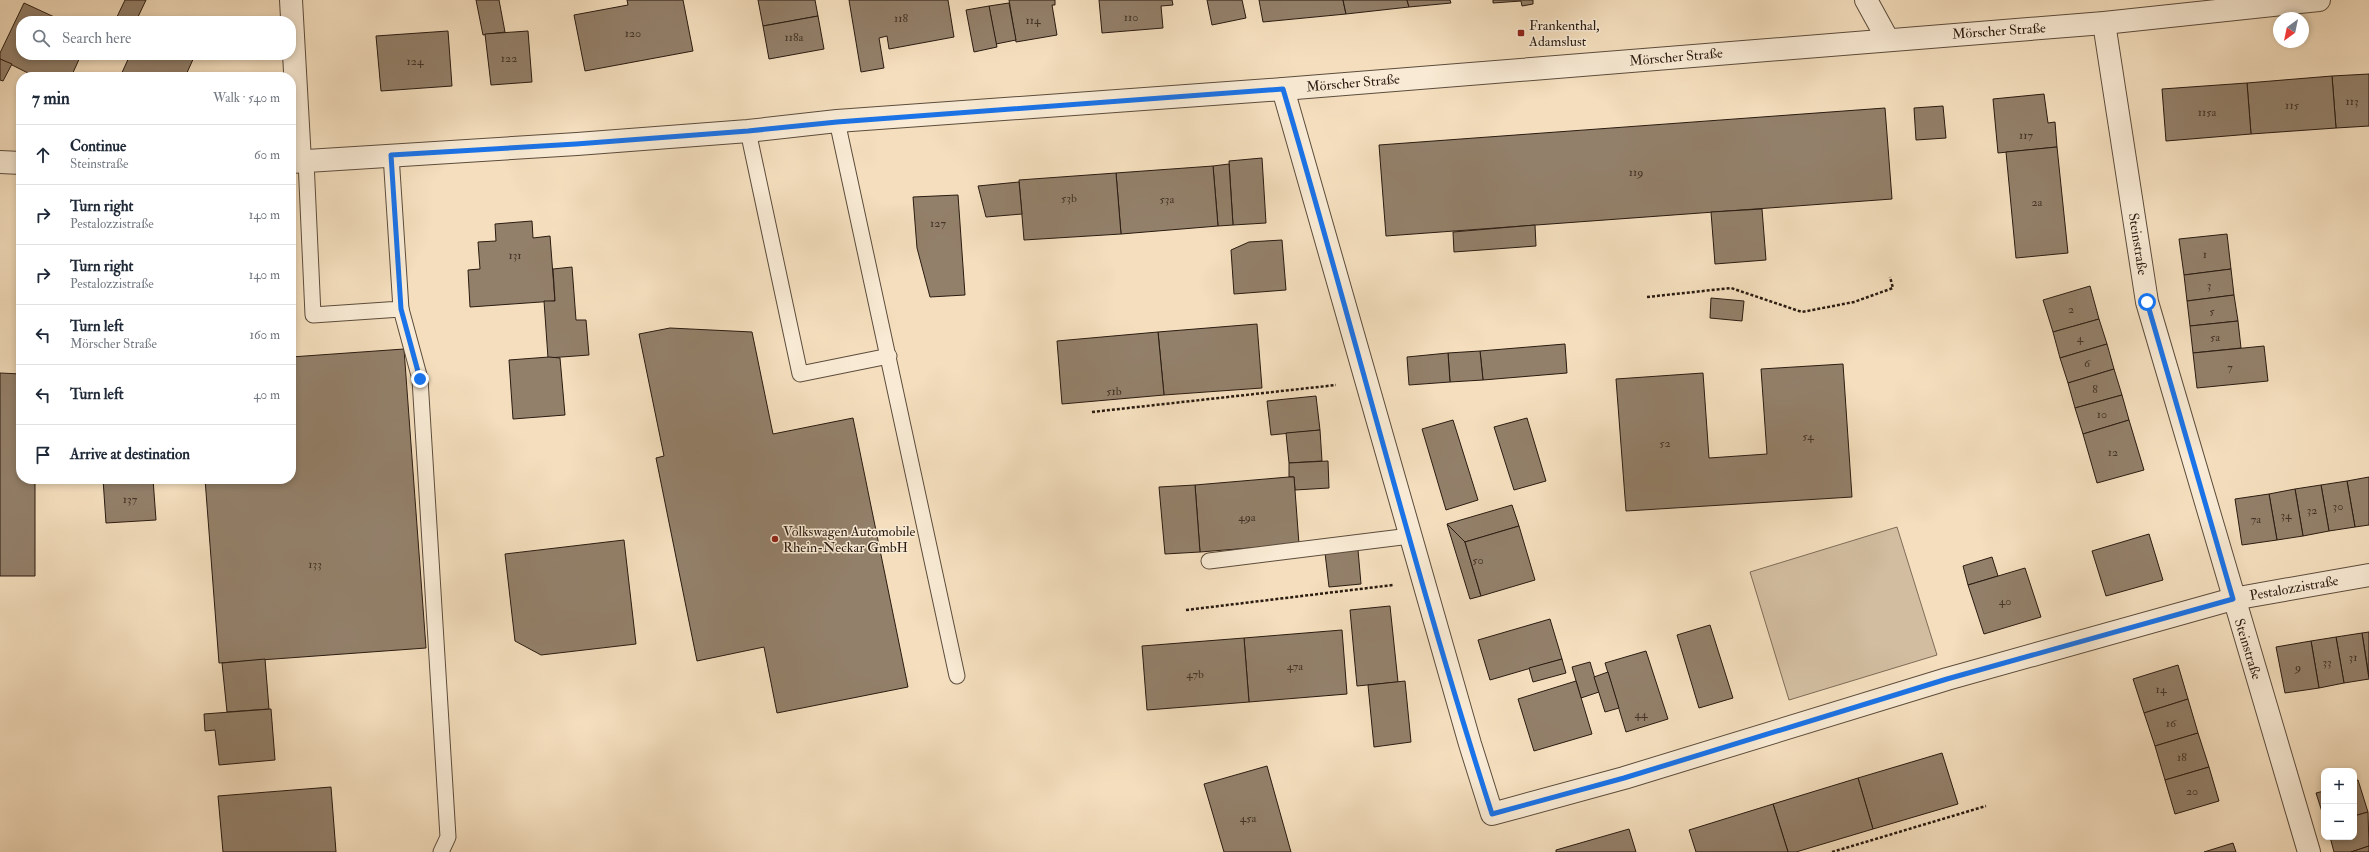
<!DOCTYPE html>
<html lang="en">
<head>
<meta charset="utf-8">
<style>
  body { margin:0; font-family:"IM FELL Double Pica",serif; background:#f2f2f3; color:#1f2937 }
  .controls { position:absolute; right:12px; bottom:12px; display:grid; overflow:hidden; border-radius:8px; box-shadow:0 2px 6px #0003 }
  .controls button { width:36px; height:36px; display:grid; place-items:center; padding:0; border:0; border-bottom:1px solid #e0e1e3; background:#fff; color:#1f2937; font:20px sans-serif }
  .compass { position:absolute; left:2273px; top:12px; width:36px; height:36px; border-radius:50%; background:#fff; box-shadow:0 2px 6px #0003; rotate:213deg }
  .stop { position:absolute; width:12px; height:12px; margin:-9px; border:3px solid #1a73e8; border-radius:50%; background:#fff }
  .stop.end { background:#1a73e8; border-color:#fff; box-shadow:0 1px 4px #0008 }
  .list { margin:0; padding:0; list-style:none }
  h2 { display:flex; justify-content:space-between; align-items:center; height:52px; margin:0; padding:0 16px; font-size:17px }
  h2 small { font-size:13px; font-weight:400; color:#747a83 }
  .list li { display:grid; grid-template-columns:26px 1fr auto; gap:12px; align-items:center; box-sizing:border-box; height:60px; padding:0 16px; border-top:1px solid #e0e1e3 }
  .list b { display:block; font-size:15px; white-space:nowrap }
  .list p { margin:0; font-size:13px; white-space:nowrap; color:#747a83 }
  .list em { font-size:13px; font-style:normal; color:#747a83 }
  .icon { flex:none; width:22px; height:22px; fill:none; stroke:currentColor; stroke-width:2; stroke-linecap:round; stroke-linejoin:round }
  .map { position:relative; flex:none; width:2369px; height:852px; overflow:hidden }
  .search { position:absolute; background:#fff; box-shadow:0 2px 6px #0003; left:16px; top:16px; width:280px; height:44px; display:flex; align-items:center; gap:10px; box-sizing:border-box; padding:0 14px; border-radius:16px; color:#747a83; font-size:15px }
  .panel { position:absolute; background:#fff; box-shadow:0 2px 6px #0003; left:16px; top:72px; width:280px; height:412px; border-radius:16px }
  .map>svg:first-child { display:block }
  .green { fill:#d2bda0; stroke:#7e6c58 }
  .building { fill:#93806a; stroke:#2a1b11 }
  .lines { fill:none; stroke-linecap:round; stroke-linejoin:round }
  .service-casing { stroke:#5c4c3c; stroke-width:17 }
  .minor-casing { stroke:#5c4c3c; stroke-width:24 }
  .tertiary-casing { stroke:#5c4c3c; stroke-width:24 }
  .path { stroke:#2a1b11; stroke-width:2.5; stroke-dasharray:3 2; stroke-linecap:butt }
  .service { stroke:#f8ead4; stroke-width:15 }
  .minor { stroke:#f8ead4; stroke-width:22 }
  .tertiary { stroke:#f8ead4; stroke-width:22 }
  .route { stroke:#1a73e8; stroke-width:5 }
  .poi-dot { fill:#8f2418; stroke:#f8ead4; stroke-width:1.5 }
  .labels { text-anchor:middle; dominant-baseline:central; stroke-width:3; stroke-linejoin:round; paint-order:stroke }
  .number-label { font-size:12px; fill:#443427 }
  .poi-label { font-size:14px; fill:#2a1b11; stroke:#f8ead4; text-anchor:start }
  .street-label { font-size:14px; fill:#2a1b11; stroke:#f8ead4 }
</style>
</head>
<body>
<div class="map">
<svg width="2369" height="852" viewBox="0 0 2369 852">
  <rect width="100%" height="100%" fill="#f4debd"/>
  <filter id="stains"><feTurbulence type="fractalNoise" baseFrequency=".005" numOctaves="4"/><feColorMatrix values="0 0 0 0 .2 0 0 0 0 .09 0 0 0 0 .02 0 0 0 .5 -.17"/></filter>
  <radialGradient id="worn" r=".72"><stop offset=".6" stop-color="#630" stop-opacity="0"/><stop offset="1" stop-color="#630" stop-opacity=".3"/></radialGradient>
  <path class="green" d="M1897 527 1937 655 1789 700 1750 572Z"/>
  <g class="building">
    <path d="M125 0H146L136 21H115Z"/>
    <path d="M476 0H499L505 32 483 35Z"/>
    <path d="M627 0H683L693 51 585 71 574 15 628 5Z"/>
    <path d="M758 0H815L818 16 763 26Z"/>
    <path d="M849 0H948L954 37 889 49 887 36 879 38 884 68 861 72Z"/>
    <path d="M1009 0H1055V5H1052L1057 35 1016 42Z"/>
    <path d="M1099 0H1172L1173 5 1161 6 1163 28 1102 33Z"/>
    <path d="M1207 0H1242L1246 18 1212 25Z"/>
    <path d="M1259 0H1343L1346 14 1263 22Z"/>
    <path d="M1343 0H1407L1409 7 1346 14Z"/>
    <path d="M1407 0H1450L1451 3 1409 7Z"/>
    <path d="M1493 0H1533V4L1522 6 1521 1 1493 3Z"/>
    <path d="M24 3 63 21H21V55H81L71 77H28L30 74 0 59V53Z"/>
    <path d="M1009 3 1016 40 996 44 989 6Z"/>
    <path d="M989 6 997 47 974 52 966 10Z"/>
    <path d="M818 16 824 49 769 59 763 26Z"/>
    <path d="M448 31 452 86 381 91 376 36Z"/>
    <path d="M528 31 532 82 491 85 485 34Z"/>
    <path d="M130 55H195L185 77H120Z"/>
    <path d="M0 59 12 64 3 81 0 80Z"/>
    <path d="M2369 74V126L2336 128 2332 76Z"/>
    <path d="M2332 76 2336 128 2251 134 2247 83Z"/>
    <path d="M2247 83 2251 134 2166 141 2162 89Z"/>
    <path d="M2044 94 2048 123 2055 122 2057 147 1998 153 1993 99Z"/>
    <path d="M1943 106 1946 138 1916 140 1914 108Z"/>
    <path d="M1885 108 1892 199 1386 236 1379 145Z"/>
    <path d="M2057 147 2068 253 2016 258 2006 152Z"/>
    <path d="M1262 158 1266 223 1233 225 1229 161Z"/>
    <path d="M1229 164 1233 225 1218 226 1213 166Z"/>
    <path d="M1213 166 1218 226 1121 234 1116 173Z"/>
    <path d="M1116 173 1121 234 1024 240 1019 180Z"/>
    <path d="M1019 182 1022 214 986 217 978 186Z"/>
    <path d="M958 195 965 295 930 297 917 248 913 197Z"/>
    <path d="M1762 209 1766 260 1715 264 1711 212Z"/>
    <path d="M532 221 533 238 550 236 555 301 470 307 468 270 480 269 478 242 496 241 495 224Z"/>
    <path d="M1535 225 1536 246 1454 252 1453 232Z"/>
    <path d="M2227 234 2231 269 2184 275 2179 239Z"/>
    <path d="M1282 240 1286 290 1234 294 1231 250 1249 242Z"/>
    <path d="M572 267 576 320H586L589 355 548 358 544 301H555L553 269Z"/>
    <path d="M2231 269 2234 295 2187 301 2184 275Z"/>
    <path d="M2090 286 2099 319 2053 332 2043 300Z"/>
    <path d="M2234 295 2238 321 2190 326 2187 301Z"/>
    <path d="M1711 298 1744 301 1742 321 1710 318Z"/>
    <path d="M2099 319 2107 344 2060 358 2053 332Z"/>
    <path d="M2238 321 2241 348 2193 353 2190 326Z"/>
    <path d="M1257 324 1262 388 1164 395 1158 332Z"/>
    <path d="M670 328 752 332 773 434 853 418 908 687 777 713 764 647 697 661 656 458 664 456 639 334Z"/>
    <path d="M1158 332 1164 395 1062 404 1057 341Z"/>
    <path d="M1565 344 1567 373 1483 380 1480 351Z"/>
    <path d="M2107 344 2114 369 2068 383 2060 358Z"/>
    <path d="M2264 346 2268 381 2197 388 2193 353Z"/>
    <path d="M404 349 426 648 219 663 205 479H291V357Z"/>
    <path d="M1480 351 1483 380 1450 382 1448 353Z"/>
    <path d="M1448 353 1450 382 1409 385 1407 357Z"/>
    <path d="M549 357 560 358 565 415 513 419 509 360Z"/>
    <path d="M1843 364 1852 497 1626 511 1616 379 1703 373 1709 458 1767 454 1761 369Z"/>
    <path d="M2114 369 2122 395 2075 408 2068 383Z"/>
    <path d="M0 373 21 374V479H35V576H0Z"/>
    <path d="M2122 395 2129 420 2083 434 2075 408Z"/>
    <path d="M1316 396 1320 430 1271 435 1267 401Z"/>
    <path d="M1527 418 1546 481 1514 490 1494 427Z"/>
    <path d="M1453 420 1478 500 1446 510 1422 429Z"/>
    <path d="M2129 420 2144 470 2097 483 2083 434Z"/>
    <path d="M1320 430 1322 461 1289 463 1286 433Z"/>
    <path d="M1328 461 1329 488 1295 490 1294 477H1289V463Z"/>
    <path d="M1289 477H1294L1299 544 1200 552 1195 485Z"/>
    <path d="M2369 477V525L2355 527 2347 481Z"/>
    <path d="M103 479H153L156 520 106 523Z"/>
    <path d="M2347 481 2355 527 2329 531 2321 485Z"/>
    <path d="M1195 485 1200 552 1165 554 1159 487Z"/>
    <path d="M2321 485 2329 531 2303 536 2295 489Z"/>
    <path d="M2295 489 2303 536 2277 540 2269 494Z"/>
    <path d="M2269 494 2277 540 2242 545 2235 499Z"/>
    <path d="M1512 505 1519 526 1465 542 1447 524Z"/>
    <path d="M1447 524 1465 542 1481 596 1470 599Z"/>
    <path d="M1519 526 1535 580 1481 596 1465 542Z"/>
    <path d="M2149 534 2163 580 2106 596 2092 551Z"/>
    <path d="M624 540 636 644 541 655 515 641 505 554Z"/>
    <path d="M1358 550 1361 584 1329 587 1325 553Z"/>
    <path d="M1992 557 1998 576 1968 585 1963 566Z"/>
    <path d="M2025 568 2041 617 1984 634 1968 585Z"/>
    <path d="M1390 606 1398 682 1357 686 1350 610Z"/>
    <path d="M1550 619 1562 659 1490 680 1478 640Z"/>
    <path d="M1710 625 1733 698 1699 708 1677 635Z"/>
    <path d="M1342 630 1347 694 1249 702 1244 638Z"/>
    <path d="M2369 632V677L2362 633Z"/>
    <path d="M2362 633 2369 679 2344 683 2336 637Z"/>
    <path d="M2336 637 2344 683 2319 688 2311 641Z"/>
    <path d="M1244 638 1249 702 1147 710 1142 646Z"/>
    <path d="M2311 641 2319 688 2285 693 2276 647Z"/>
    <path d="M1646 651 1668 719 1626 732 1605 663Z"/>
    <path d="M265 659 269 709 227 712 222 663Z"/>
    <path d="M1562 659 1566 673 1533 682 1529 668Z"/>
    <path d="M1590 662 1599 692 1581 698 1572 667Z"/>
    <path d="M2178 665 2188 699 2144 713 2133 679Z"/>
    <path d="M1608 672 1619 708 1605 712 1594 677Z"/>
    <path d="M1405 681 1411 742 1374 747 1368 685Z"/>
    <path d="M1576 681 1592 734 1534 751 1518 699Z"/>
    <path d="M2188 699 2198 733 2155 746 2144 713Z"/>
    <path d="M271 709 275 760 219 765 215 730 205 731 204 714Z"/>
    <path d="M2198 733 2209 767 2165 780 2155 746Z"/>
    <path d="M1942 753 1958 804 1873 829 1858 778Z"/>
    <path d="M1267 766 1291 852H1224L1204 784Z"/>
    <path d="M2209 767 2219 801 2175 814 2165 780Z"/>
    <path d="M1858 778 1873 829 1796 852H1788L1773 804Z"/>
    <path d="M2358 780 2368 812 2354 816V781Z"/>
    <path d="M331 787 336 852H223L218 796Z"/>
    <path d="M2324 791V818L2316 793Z"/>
    <path d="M1773 804 1788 852H1696L1689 830Z"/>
    <path d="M2368 812 2369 846 2351 852H2334L2330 837H2354V816Z"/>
    <path d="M1629 829 1636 852H1556V850Z"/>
    <path d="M2233 843 2236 852H2204Z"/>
    <path d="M2369 846V852H2351Z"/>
  </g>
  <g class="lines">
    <g class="service-casing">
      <g id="service">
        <path d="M837 121 957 676"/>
        <path d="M748 131 800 374 889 356"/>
        <path d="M306 161 313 315 401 309 391 155"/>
        <path d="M401 309 420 379 448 837 441 852"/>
        <path d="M1209 561 1410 536"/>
      </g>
    </g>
    <g class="minor-casing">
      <g id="minor">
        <path d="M291 0 300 161"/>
        <path d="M1866 0 1888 40"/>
        <path d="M2104 23 2147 302 2309 852"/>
        <path d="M1283 89 1470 744 1492 814 1624 778 1947 679 2233 599 2369 575"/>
      </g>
    </g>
    <g class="tertiary-casing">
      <g id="tertiary">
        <path d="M0 162 21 163"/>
        <path d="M291 162 577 144 748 131 837 121 1283 89 2104 23 2319 0"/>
      </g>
    </g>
    <g class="path">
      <path d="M1647 297 1731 288 1802 312 1854 302 1893 288 1890 277"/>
      <path d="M1092 412 1336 385"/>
      <path d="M1186 610 1393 585"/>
      <path d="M1832 852 1986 806"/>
    </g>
    <use href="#service" class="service"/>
    <use href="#minor" class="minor"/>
    <use href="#tertiary" class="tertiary"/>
  </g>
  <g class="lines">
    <path class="route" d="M420 379 401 309 391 155 576 144 748 131 837 122 1283 89C1354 330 1415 575 1492 814L1624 778 1947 679 2233 599 2147 302"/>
  </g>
  <g class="poi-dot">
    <rect x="1517" y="29" width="8" height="8" rx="2"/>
    <circle cx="775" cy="539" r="4"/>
  </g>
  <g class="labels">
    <g class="number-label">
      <text x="1131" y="17">110</text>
      <text x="901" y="18">118</text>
      <text x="1033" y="20">114</text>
      <text x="633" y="33">120</text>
      <text x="794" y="37">118a</text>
      <text x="509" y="58">122</text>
      <text x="415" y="61">124</text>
      <text x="2352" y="101">113</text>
      <text x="2292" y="105">115</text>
      <text x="2207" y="112">115a</text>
      <text x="2026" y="135">117</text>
      <text x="1636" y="172">119</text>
      <text x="1069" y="198">53b</text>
      <text x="1167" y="199">53a</text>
      <text x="2037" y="202">2a</text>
      <text x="938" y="223">127</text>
      <text x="2205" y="254">1</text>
      <text x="515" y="255">131</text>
      <text x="2209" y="285">3</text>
      <text x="2071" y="309">2</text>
      <text x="2212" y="311">5</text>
      <text x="2215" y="337">5a</text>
      <text x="2080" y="338">4</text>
      <text x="2087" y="363">6</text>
      <text x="2230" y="367">7</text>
      <text x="2095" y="389">8</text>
      <text x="1114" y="391">51b</text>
      <text x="2102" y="414">10</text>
      <text x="1808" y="436">54</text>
      <text x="1665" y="443">52</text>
      <text x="2113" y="452">12</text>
      <text x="130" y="499">137</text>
      <text x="2338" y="506">30</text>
      <text x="2312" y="510">32</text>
      <text x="2286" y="515">34</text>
      <text x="1247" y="517">49a</text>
      <text x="2256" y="519">7a</text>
      <text x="1478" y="560">50</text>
      <text x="315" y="564">133</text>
      <text x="2005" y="601">40</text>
      <text x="2353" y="657">31</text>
      <text x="2327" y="662">33</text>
      <text x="1295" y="666">47a</text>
      <text x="2298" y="667">9</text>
      <text x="1195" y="674">47b</text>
      <text x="2161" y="689">14</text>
      <text x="1641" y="714">44</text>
      <text x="2171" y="723">16</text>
      <text x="2182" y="757">18</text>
      <text x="2192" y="791">20</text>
      <text x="1248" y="818">45a</text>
    </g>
    <g class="poi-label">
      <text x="1529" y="25">Frankenthal,<tspan x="1529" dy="16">Adamslust</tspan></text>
      <text x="783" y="531">Volkswagen Automobile<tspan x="783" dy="16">Rhein-Neckar GmbH</tspan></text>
    </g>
    <g class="street-label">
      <text transform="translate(1999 31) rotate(-4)">Mörscher Straße</text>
      <text transform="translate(1676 57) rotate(-5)">Mörscher Straße</text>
      <text transform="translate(1353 83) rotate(-5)">Mörscher Straße</text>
      <text transform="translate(2138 244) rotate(81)">Steinstraße</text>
      <text transform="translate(2294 588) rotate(-10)">Pestalozzistraße</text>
      <text transform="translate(2248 649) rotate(73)">Steinstraße</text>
    </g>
  </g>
  <rect width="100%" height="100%" filter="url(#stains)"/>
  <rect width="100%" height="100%" fill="url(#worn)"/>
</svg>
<div class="controls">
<button>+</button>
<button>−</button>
</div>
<svg class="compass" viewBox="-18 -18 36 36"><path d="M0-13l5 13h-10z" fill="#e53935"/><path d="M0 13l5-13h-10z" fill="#747a83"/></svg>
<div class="stop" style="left:2147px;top:302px"></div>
<div class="stop end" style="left:420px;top:379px"></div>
<div class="search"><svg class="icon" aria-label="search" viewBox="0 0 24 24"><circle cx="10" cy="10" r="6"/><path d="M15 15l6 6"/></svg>Search here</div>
<section class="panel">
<h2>7 min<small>Walk · 540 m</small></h2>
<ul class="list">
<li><svg class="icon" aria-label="ahead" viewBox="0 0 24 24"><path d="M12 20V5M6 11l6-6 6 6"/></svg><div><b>Continue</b><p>Steinstraße</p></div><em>60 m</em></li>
<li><svg class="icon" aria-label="right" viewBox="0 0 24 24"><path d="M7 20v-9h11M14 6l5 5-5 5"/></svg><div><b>Turn right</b><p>Pestalozzistraße</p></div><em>140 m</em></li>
<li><svg class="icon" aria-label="right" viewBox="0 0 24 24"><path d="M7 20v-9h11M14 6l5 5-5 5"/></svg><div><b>Turn right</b><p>Pestalozzistraße</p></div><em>140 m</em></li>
<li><svg class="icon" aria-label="left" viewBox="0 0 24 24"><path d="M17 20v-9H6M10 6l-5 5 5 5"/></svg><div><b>Turn left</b><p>Mörscher Straße</p></div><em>160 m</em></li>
<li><svg class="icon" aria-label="left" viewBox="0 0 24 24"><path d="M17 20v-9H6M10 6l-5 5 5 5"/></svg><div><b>Turn left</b></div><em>40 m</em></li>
<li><svg class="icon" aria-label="arrive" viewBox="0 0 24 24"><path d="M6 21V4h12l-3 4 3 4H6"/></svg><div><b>Arrive at destination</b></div></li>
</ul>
</section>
</div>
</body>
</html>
